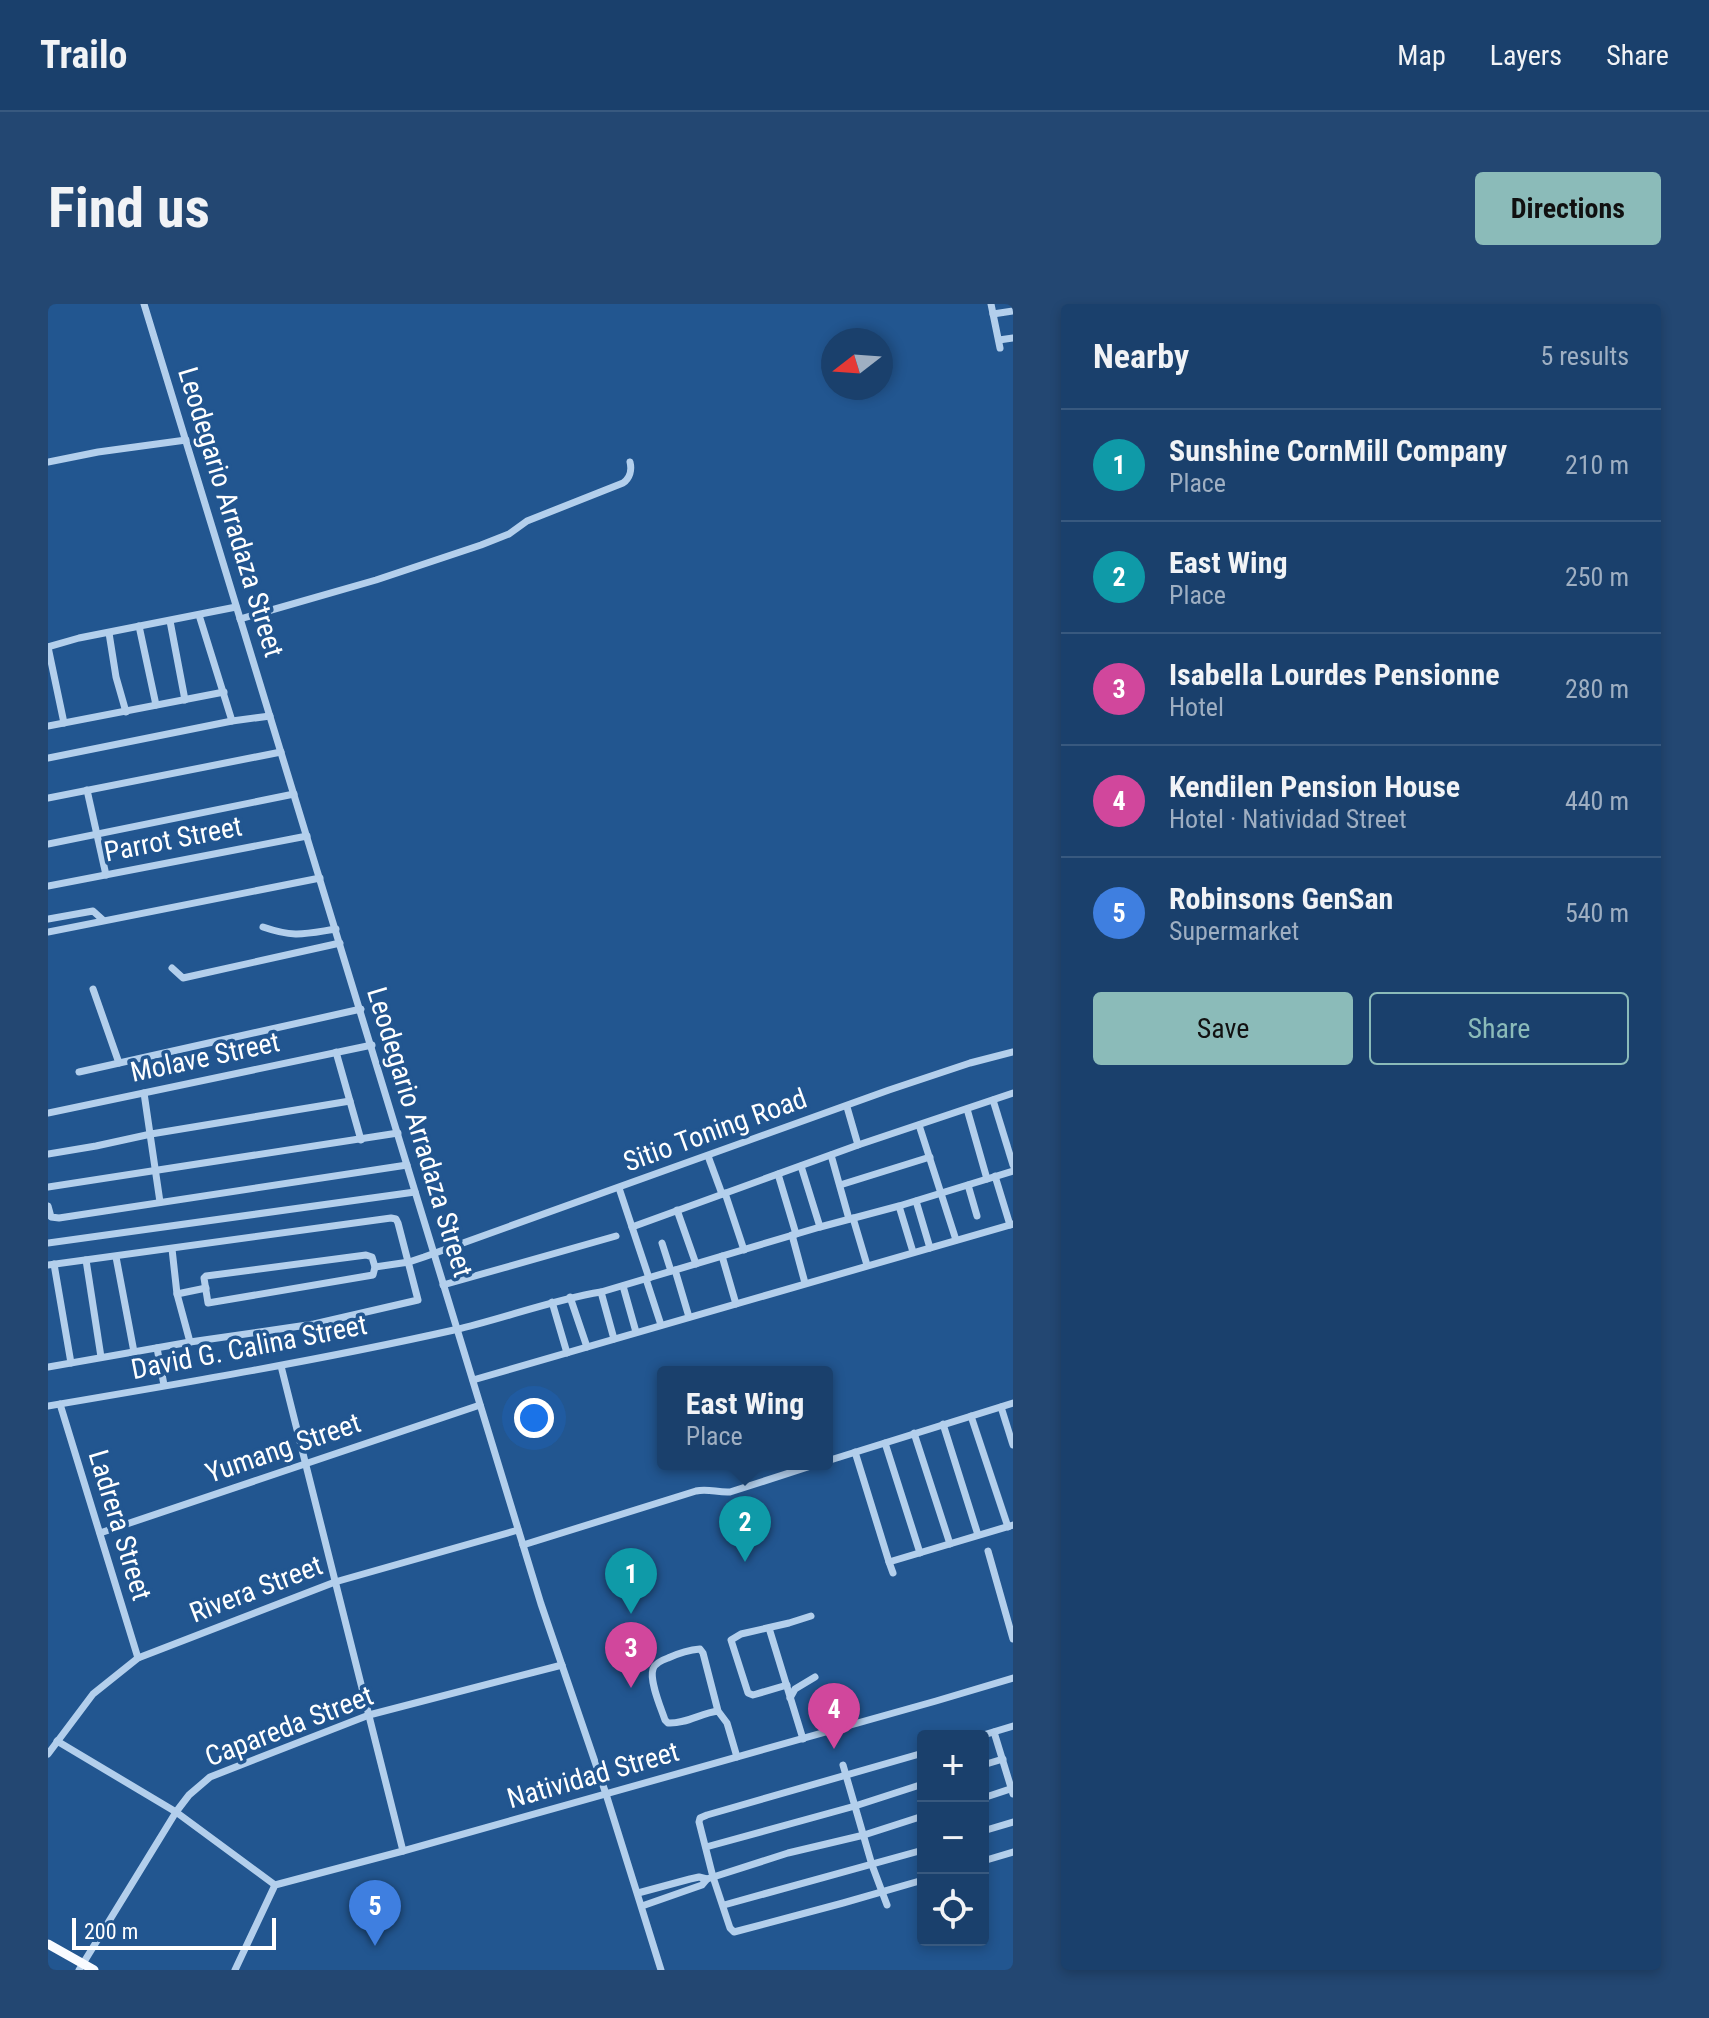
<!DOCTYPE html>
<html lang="en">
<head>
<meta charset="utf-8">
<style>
  body { margin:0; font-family:"Roboto Condensed",sans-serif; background:#234772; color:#f1f3f6 }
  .controls { position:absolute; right:24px; bottom:24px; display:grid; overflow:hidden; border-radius:8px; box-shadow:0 4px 12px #0003 }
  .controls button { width:72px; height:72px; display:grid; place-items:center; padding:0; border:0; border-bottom:2px solid #38597f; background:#1a406c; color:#f1f3f6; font:40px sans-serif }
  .compass { position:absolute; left:773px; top:24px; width:72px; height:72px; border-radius:50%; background:#1a406c; box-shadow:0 4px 12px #0003; rotate:253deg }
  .scale { position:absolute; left:24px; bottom:20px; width:204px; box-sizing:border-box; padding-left:8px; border:4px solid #fff; border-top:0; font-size:22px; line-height:28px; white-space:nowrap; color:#fff; -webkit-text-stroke:6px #225690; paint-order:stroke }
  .you { position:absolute; left:486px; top:1114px; width:28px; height:28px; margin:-20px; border:6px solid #fff; border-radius:50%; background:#1a73e8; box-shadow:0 0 0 12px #1a73e833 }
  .badge { display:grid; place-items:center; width:52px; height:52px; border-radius:50%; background:#8bbbb9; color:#fff; font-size:26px; font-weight:700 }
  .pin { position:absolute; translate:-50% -66px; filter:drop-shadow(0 2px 4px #0008) }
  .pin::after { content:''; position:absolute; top:42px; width:28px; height:24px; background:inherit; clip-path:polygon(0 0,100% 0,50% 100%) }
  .popup { position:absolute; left:609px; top:1062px; width:176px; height:104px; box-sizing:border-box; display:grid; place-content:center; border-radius:8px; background:#1a406c; filter:drop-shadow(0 2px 6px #0005); font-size:26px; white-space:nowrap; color:#9fafc2 }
  .popup b { font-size:30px; color:#f1f3f6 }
  .popup::after { content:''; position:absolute; left:50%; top:100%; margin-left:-16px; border:16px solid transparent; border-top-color:#1a406c }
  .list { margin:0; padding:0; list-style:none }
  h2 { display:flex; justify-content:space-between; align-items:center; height:104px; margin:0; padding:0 32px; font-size:34px }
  h2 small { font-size:26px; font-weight:400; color:#9fafc2 }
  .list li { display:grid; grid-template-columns:52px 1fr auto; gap:24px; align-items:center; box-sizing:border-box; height:112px; padding:0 32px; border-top:2px solid #38597f }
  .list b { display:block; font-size:30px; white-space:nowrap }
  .list p { margin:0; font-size:26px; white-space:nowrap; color:#9fafc2 }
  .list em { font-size:26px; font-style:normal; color:#9fafc2 }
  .actions { display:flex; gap:16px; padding:24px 32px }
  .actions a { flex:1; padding:18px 0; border:2px solid #8bbbb9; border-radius:8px; text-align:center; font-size:28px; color:#8bbbb9 }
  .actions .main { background:#8bbbb9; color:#111 }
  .icon { flex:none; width:44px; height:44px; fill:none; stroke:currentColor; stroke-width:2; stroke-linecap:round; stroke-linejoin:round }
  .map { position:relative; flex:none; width:965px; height:1666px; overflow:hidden; border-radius:8px }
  header { display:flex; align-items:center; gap:48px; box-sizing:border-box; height:112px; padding:0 40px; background:#1a406c; border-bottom:2px solid #38597f }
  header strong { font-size:38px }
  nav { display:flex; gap:44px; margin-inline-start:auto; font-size:28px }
  .intro { display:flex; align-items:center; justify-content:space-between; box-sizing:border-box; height:192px; padding:0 48px }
  h1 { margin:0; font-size:56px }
  .button { padding:20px 36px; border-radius:8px; background:#8bbbb9; color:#111; font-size:28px; font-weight:700 }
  main { display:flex; gap:48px; padding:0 48px }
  aside { flex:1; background:#1a406c; border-radius:8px; box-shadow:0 4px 12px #0003 }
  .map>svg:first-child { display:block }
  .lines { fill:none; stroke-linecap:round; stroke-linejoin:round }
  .minor { stroke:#b3cfec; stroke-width:7 }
  .major { stroke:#f9fbff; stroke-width:9 }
  .labels { text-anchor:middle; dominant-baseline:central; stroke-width:7; stroke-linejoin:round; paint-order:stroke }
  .street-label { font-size:28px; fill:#fff; stroke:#225690 }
</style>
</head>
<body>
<header>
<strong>Trailo</strong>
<nav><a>Map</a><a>Layers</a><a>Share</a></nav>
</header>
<div class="intro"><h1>Find us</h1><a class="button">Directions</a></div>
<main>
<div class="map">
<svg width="965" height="1666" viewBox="0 0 965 1666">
  <rect width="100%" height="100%" fill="#225690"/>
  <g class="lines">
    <g class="minor">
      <path d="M96 0 493 1300 558 1490 613 1666"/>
      <path d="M943 0 952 44"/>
      <path d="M945 10 965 7"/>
      <path d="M951 36 965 34"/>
      <path d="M0 158 50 148 138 136"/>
      <path d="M151 311 184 417"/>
      <path d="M192 315 328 276 433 241 461 230 479 217 575 179C582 174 584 166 582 158"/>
      <path d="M122 317 137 396"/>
      <path d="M91 322 108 401"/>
      <path d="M61 329 68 373 78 408"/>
      <path d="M0 343 31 334 188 303"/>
      <path d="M0 343 16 419"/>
      <path d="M0 422 176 388"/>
      <path d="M0 454 184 417 222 412"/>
      <path d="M39 486 58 571"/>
      <path d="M0 494 233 448"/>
      <path d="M0 540 246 490"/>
      <path d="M0 582 259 532"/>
      <path d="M0 615 45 607 55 616"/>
      <path d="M215 623C247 634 256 630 288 625"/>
      <path d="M0 628 272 574"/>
      <path d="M124 664 135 674 292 639"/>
      <path d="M45 685 71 759"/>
      <path d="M288 748 313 836"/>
      <path d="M31 768 313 705"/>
      <path d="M96 789 112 898"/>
      <path d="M945 796 965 861"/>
      <path d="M799 803 810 841"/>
      <path d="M919 805 939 875"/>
      <path d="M0 809 324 741"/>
      <path d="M871 821 908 936"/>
      <path d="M0 850 48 842 103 830 302 797"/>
      <path d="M783 851 801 915"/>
      <path d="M660 852 674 890"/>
      <path d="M753 862 772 923"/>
      <path d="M730 870 748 930"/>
      <path d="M947 872 962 921"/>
      <path d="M792 881 882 853"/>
      <path d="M920 881 929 912"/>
      <path d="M0 883 350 829"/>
      <path d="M571 884 601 974"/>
      <path d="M677 889 696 946"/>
      <path d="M868 897 882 944"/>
      <path d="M0 902 3 913 11 914 359 861"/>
      <path d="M851 902 865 948"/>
      <path d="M629 906 648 960"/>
      <path d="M805 914 819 961"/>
      <path d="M584 923 810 841 965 789"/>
      <path d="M744 931 757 979"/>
      <path d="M0 939 367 888"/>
      <path d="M614 939 623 967"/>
      <path d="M124 945 129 990 142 1038"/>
      <path d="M318 951 324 953 327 963 325 971 160 999 156 974 158 972Z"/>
      <path d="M674 952 688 1000"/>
      <path d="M68 953 86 1048"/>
      <path d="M38 956 53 1053"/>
      <path d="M6 960 23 1059"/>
      <path d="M0 961 343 914 348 915 350 919 370 996 266 1020 142 1038 0 1063"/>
      <path d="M327 963 361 958 376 953 841 786 922 759 965 748"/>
      <path d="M627 966 641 1013"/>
      <path d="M598 975 613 1021"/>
      <path d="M395 981 568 932"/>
      <path d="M575 982 588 1028"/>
      <path d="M553 988 566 1035"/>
      <path d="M129 990 158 984"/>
      <path d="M522 993 539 1043"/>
      <path d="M504 998 519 1049"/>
      <path d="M109 1044 116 1081"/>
      <path d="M233 1062 355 1547"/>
      <path d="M425 1076 965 920"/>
      <path d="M12 1100 90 1354"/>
      <path d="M0 1102C136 1079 272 1056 406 1026 455 1015 503 996 553 988L772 923 851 902 965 867"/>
      <path d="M953 1103 965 1141"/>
      <path d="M923 1112 960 1223"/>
      <path d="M895 1120 930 1231"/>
      <path d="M866 1129 902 1240"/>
      <path d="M837 1139 872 1249"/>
      <path d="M807 1148 841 1258 965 1221"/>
      <path d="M779 1157 965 1099"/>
      <path d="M52 1229 432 1101"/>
      <path d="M475 1241 648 1187C660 1184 670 1189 682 1188L769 1160"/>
      <path d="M940 1247 965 1335"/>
      <path d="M841 1258 845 1269"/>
      <path d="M721 1324 755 1435"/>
      <path d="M739 1381 705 1391 700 1389 683 1336 693 1330 741 1319 763 1312"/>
      <path d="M742 1394 747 1385 767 1373"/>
      <path d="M670 1407C653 1409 638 1420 620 1419L617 1416C613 1404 601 1377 605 1365 607 1359 614 1356 620 1354 631 1349 640 1346 652 1345L655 1349 670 1407 679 1419 689 1453"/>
      <path d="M946 1428 965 1490"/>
      <path d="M932 1432 965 1422"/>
      <path d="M9 1437 128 1508 227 1581"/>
      <path d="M875 1449 659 1511 652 1514 651 1518 665 1573 682 1624 686 1628 795 1599 875 1576"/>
      <path d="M0 1450 45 1390 90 1354 287 1278 470 1226"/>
      <path d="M795 1461 824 1561 839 1601"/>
      <path d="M935 1461 955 1455"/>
      <path d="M935 1494 965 1484"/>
      <path d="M935 1527 965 1518"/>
      <path d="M658 1543 807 1502 875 1480"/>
      <path d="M935 1557 965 1548"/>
      <path d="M590 1589 642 1575 651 1573 659 1575"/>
      <path d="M676 1601 875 1546"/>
      <path d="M594 1602 654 1581 659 1575 740 1549 816 1531 875 1512"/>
      <path d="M31 1666 128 1508 141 1491 162 1473 321 1411 514 1361"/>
      <path d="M187 1666 227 1581 355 1547 888 1397 965 1374"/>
    </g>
    <path class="major" d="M0 1640 46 1666"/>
  </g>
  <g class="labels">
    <g class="street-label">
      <text transform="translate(183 208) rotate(73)">Leodegario Arradaza Street</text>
      <text transform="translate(125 535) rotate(-11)">Parrot Street</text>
      <text transform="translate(157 753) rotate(-12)">Molave Street</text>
      <text transform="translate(667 826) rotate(-20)">Sitio Toning Road</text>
      <text transform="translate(372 828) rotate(73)">Leodegario Arradaza Street</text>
      <text transform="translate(201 1043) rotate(-11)">David G. Calina Street</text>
      <text transform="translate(235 1144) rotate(-19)">Yumang Street</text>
      <text transform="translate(72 1221) rotate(73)">Ladrera Street</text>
      <text transform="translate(208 1285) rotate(-21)">Rivera Street</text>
      <text transform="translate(241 1422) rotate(-21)">Capareda Street</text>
      <text transform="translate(545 1471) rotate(-16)">Natividad Street</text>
    </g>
  </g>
</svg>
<div class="controls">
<button>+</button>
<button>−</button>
<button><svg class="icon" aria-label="locate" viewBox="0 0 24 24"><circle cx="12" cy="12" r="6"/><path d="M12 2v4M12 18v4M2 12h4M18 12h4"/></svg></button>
</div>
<svg class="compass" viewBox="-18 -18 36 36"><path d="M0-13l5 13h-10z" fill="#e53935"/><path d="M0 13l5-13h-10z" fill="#9fafc2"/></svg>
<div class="scale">200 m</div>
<div class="you"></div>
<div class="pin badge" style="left:583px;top:1310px;background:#0f9aa8">1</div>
<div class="pin badge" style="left:697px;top:1258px;background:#0f9aa8">2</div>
<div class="popup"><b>East Wing</b>Place</div>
<div class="pin badge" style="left:583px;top:1384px;background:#d1479c">3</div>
<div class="pin badge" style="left:786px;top:1445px;background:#d1479c">4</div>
<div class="pin badge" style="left:327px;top:1642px;background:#3f7fe0">5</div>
</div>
<aside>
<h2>Nearby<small>5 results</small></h2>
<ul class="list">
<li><span class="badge" style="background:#0f9aa8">1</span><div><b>Sunshine CornMill Company</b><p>Place</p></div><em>210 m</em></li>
<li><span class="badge" style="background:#0f9aa8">2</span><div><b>East Wing</b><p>Place</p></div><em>250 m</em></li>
<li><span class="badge" style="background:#d1479c">3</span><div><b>Isabella Lourdes Pensionne</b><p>Hotel</p></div><em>280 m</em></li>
<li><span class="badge" style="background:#d1479c">4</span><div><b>Kendilen Pension House</b><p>Hotel · Natividad Street</p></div><em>440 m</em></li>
<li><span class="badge" style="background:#3f7fe0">5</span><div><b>Robinsons GenSan</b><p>Supermarket</p></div><em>540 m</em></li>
</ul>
<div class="actions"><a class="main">Save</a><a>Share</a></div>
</aside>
</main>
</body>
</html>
